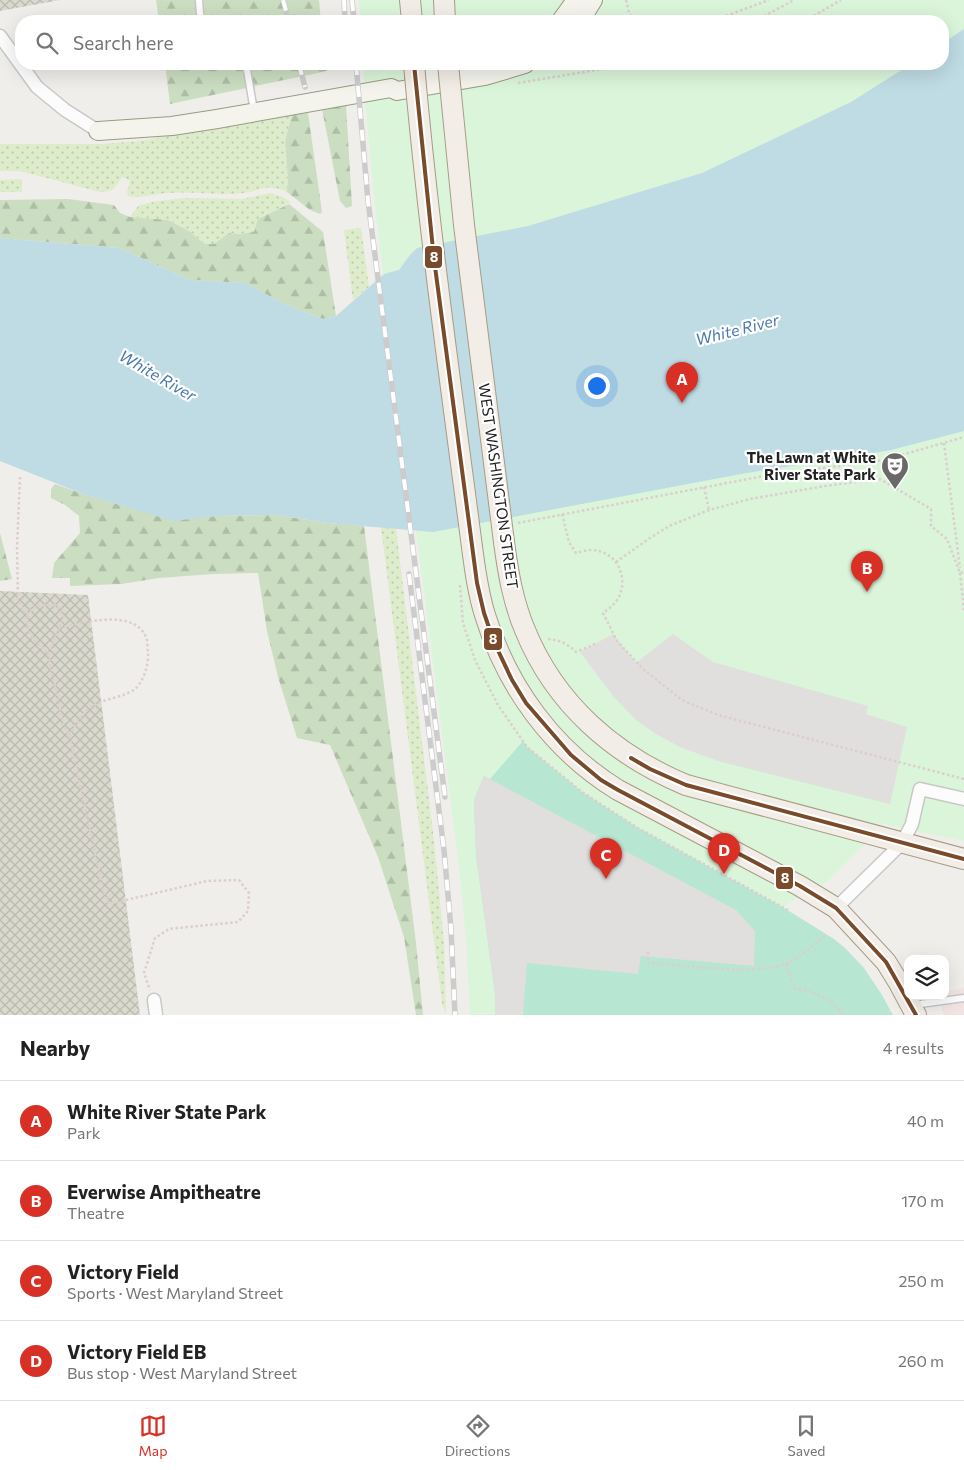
<!DOCTYPE html>
<html lang="en">
<head>
<meta charset="utf-8">
<style>
  body { margin:0; font-family:Commissioner,sans-serif; background:#f6f6f6; color:#222 }
  .controls { position:absolute; right:15px; bottom:15px; display:grid; overflow:hidden; border-radius:10px; box-shadow:0 5px 20px #0002 }
  .controls button { width:45px; height:45px; display:grid; place-items:center; padding:0; border:0; border-bottom:1px solid #e0e0e0; background:#fff; color:#222; font:25px sans-serif }
  .you { position:absolute; left:596px; top:385px; width:18px; height:18px; margin:-12px; border:4px solid #fff; border-radius:50%; background:#1a73e8; box-shadow:0 0 0 8px #1a73e833 }
  .badge { display:grid; place-items:center; width:32px; height:32px; border-radius:50%; background:#d93025; color:#fff; font-size:16px; font-weight:700 }
  .pin { position:absolute; translate:-50% -41px; filter:drop-shadow(0 1px 2px #0008) }
  .pin::after { content:''; position:absolute; top:26px; width:18px; height:15px; background:inherit; clip-path:polygon(0 0,100% 0,50% 100%) }
  .list { margin:0; padding:0; list-style:none }
  h2 { display:flex; justify-content:space-between; align-items:center; height:65px; margin:0; padding:0 20px; font-size:21px }
  h2 small { font-size:16px; font-weight:400; color:#767676 }
  .list li { display:grid; grid-template-columns:32px 1fr auto; gap:15px; align-items:center; box-sizing:border-box; height:80px; padding:0 20px; border-top:1px solid #e0e0e0 }
  .list b { display:block; font-size:19px; white-space:nowrap }
  .list p { margin:0; font-size:16px; white-space:nowrap; color:#767676 }
  .list em { font-size:16px; font-style:normal; color:#767676 }
  .icon { flex:none; width:28px; height:28px; fill:none; stroke:currentColor; stroke-width:2; stroke-linecap:round; stroke-linejoin:round }
  .map { position:relative; flex:none; width:964px; height:1015px; overflow:hidden }
  .search { position:absolute; background:#fff; box-shadow:0 5px 20px #0002; left:15px; right:15px; top:15px; height:55px; display:flex; align-items:center; gap:12px; box-sizing:border-box; padding:0 18px; border-radius:20px; color:#767676; font-size:19px }
  .sheet { height:385px; background:#fff }
  nav { display:flex; justify-content:space-around; align-items:center; box-sizing:border-box; height:70px; border-top:1px solid #e0e0e0; background:#fff; font-size:14px; color:#767676 }
  nav a { display:grid; justify-items:center; gap:2px }
  nav .on { color:#d93025 }
  .map>svg:first-child { display:block }
  .commercial { fill:#f1e3e1 }
  .construction { fill:url(#construction-cross-hatch) }
  .grass { fill:url(#grass-dots) }
  .forest { fill:url(#forest-firs) }
  .park { fill:#daf5da }
  .pitch { fill:#b7e6d2 }
  .parking { fill:#e0dfde }
  .water { fill:#bfdbe3 }
  .lines { fill:none; stroke-linecap:round; stroke-linejoin:round }
  .lane-casing { stroke:#c9c8c7; stroke-width:9 }
  .street-casing { stroke:#c9c8c7; stroke-width:15 }
  .secondary-casing { stroke:#999a82; stroke-width:20 }
  .primary-casing { stroke:#a79c86; stroke-width:22 }
  .path { stroke:#dccecd; stroke-width:2.5; stroke-dasharray:2.5 2.5; stroke-linecap:butt }
  .lane { stroke:#fdfcfc; stroke-width:6 }
  .street { stroke:#fdfcfc; stroke-width:12 }
  .secondary { stroke:#f4f4ed; stroke-width:18 }
  .primary { stroke:#f3ede7; stroke-width:20 }
  .rail-casing { stroke:#ccc; stroke-width:5.5 }
  .rail { stroke:#fff; stroke-width:4; stroke-dasharray:11; stroke-linecap:butt }
  .primary-bridge-casing { stroke:#a79c86; stroke-width:22; stroke-linecap:butt }
  .primary-bridge { stroke:#f3ede7; stroke-width:20 }
  .bus-1-casing { stroke:#fff; stroke-width:8 }
  .bus-1 { stroke:#7a4b2a; stroke-width:4 }
  .labels { text-anchor:middle; dominant-baseline:central; stroke-width:4.5; stroke-linejoin:round; paint-order:stroke }
  .poi-label { font-size:15px; font-weight:bold; fill:#222; stroke:#fff; text-anchor:end }
  .street-label { font-size:15px; fill:#222; stroke:#fff }
  .water-label { font-size:16px; font-style:italic; fill:#4a7aab; stroke:#fff }
  .line-badge { stroke:#fff; stroke-width:2 }
  .badge-label { font-size:14px; text-anchor:middle; font-weight:bold; fill:#fff }
</style>
</head>
<body>
<div class="map">
<svg width="964" height="1015" viewBox="0 0 964 1015">
  <defs>
    <pattern id="construction-cross-hatch" width="8" height="8" patternUnits="userSpaceOnUse" patternTransform="scale(1.25)"><rect width="8" height="8" fill="#d9d9cd"/><path d="M0 0l8 8M0 8l8-8" fill="none" stroke="#babab0"/></pattern>
    <pattern id="grass-dots" width="8" height="8" patternUnits="userSpaceOnUse" patternTransform="scale(1.25)"><rect width="8" height="8" fill="#ddeccb"/><path d="M2 2h.1M6 6h.1" fill="none" stroke="#bdcaae" stroke-width="1.8" stroke-linecap="round"/></pattern>
    <pattern id="forest-firs" width="22" height="20" patternUnits="userSpaceOnUse" patternTransform="scale(1.25)"><rect width="22" height="20" fill="#cbdec1"/><path d="M5 1l3.5 6h-7zM16 11l3.5 6h-7z" fill="#aebea6"/></pattern>
  </defs>
  <rect width="100%" height="100%" fill="#f0eeeb"/>
  <path class="commercial" d="M964 988V1015H944L938 996H945V992Z"/>
  <g class="construction">
    <path d="M0 0H60L0 11Z"/>
    <path d="M0 591 88 595 140 1015H0Z"/>
  </g>
  <g class="grass">
    <path d="M292 115 285 141 288 182 287 192C265 183 264 190 243 193 219 196 194 191 170 193 155 193 143 199 128 196L127 192 130 181 122 177C116 188 112 192 100 192L20 171H0V144H101L139 141Z"/>
    <path d="M22 179V192H0V180Z"/>
    <path d="M270 193 281 196 291 202 258 219 255 232 240 234 229 233 214 244H205L189 231 168 220 130 217 139 205 158 201 185 198 242 199Z"/>
    <path d="M361 228 369 287 353 300 344 230Z"/>
    <path d="M381 527 396 529 434 840 444 943 446 1015 442 1003Z"/>
  </g>
  <g class="forest">
    <path d="M156 0H319L321 21H159Z"/>
    <path d="M165 64H326L327 71 170 104Z"/>
    <path d="M346 105 352 206 346 208 340 201 322 109Z"/>
    <path d="M308 113 322 212 320 214 310 210 287 192 288 180 285 141 292 115Z"/>
    <path d="M68 199 114 205 120 213 130 217 168 220 189 231 205 244H214L229 233 240 234 254 232 258 219 289 204 323 232 336 316 323 319 284 304 245 283 190 280 119 248 0 238V200Z"/>
    <path d="M55 484 83 494 173 520 216 516 276 515 327 523 364 526 416 943 423 1015H416L404 937 378 857 330 745 297 738 278 677 267 631 258 573 213 574 159 578 121 584 70 586V578H52L54 563 80 533 79 516 65 505 51 498V489Z"/>
    <path d="M0 533 12 579 0 581Z"/>
  </g>
  <path class="park" d="M359 0H964V841L878 823 864 845 829 880 782 907 835 944 889 1015H470L466 940 459 867 376 216 365 101 363 64H943V21H361Z"/>
  <path class="pitch" d="M523 741 527 747 582 792 638 828 784 908 834 939 845 948 864 968 882 995 893 1015H495V994L476 855 474 800 484 776 490 779Z"/>
  <g class="parking">
    <path d="M613 634 636 663 673 634 713 662 868 706 866 714 907 727 890 804 718 761 680 747 656 734 636 720 613 696 580 652Z"/>
    <path d="M484 776 736 910 755 931 754 966 641 956 638 974 527 963 523 1015H495V994L476 855 474 800Z"/>
  </g>
  <path class="water" d="M964 29V431L891 450 741 474 433 532 327 523 276 515 216 516 173 521 83 494 0 461V238L119 248 190 280 245 283 284 304 323 319 336 316 384 274 399 270 410 255 417 248 528 226 702 173 851 102 911 64H943V43Z"/>
  <g class="lines">
    <g class="lane-casing">
      <g id="lane">
        <path d="M199 0 200 14 203 21"/>
        <path d="M246 64 254 111"/>
        <path d="M913 1005 964 998"/>
      </g>
    </g>
    <g class="street-casing">
      <g id="street">
        <path d="M0 36 37 87 65 110 98 131"/>
        <path d="M836 908 902 843 912 824 920 789 964 799"/>
        <path d="M154 1000 156 1015"/>
      </g>
    </g>
    <g class="secondary-casing">
      <g id="secondary">
        <path d="M561 21 576 0"/>
        <path d="M580 21 593 0"/>
        <path d="M414 78 474 64"/>
        <path d="M98 131 172 126 217 119 391 88 397 91 485 76 525 64"/>
      </g>
    </g>
    <g class="primary-casing">
      <g id="primary">
        <path d="M410 0 412 21"/>
        <path d="M444 0 445 21"/>
        <path d="M504 542C508 572 513 602 525 630 555 704 614 755 686 785L964 859"/>
        <path d="M472 547C475 570 478 593 485 615 507 687 553 750 618 790L800 886 836 908 886 962 899 983 916 1015"/>
      </g>
    </g>
    <g class="path">
      <path d="M626 0 629 13 634 21"/>
      <path d="M712 21 769 0"/>
      <path d="M755 21 794 0"/>
      <path d="M805 21 841 0"/>
      <path d="M646 64 647 68 675 64"/>
      <path d="M518 83 632 64"/>
      <path d="M944 443 960 568"/>
      <path d="M20 477 17 547 18 600 26 615"/>
      <path d="M704 487 709 510"/>
      <path d="M562 514 569 542 576 553C580 552 586 550 591 550 615 550 629 575 619 597 615 604 609 609 603 613L617 641 643 669 682 700 718 715 964 779"/>
      <path d="M518 523 769 475 884 460 964 437"/>
      <path d="M616 562 650 538 669 526 709 510 750 499 825 486 880 479 931 509V526L947 539 960 573 964 572"/>
      <path d="M960 573 964 611"/>
      <path d="M460 585 463 623 475 660 498 705 527 747 582 792 638 828 788 910"/>
      <path d="M60 627C84 623 133 608 146 637 148 641 147 648 148 652 149 664 144 680 136 688 126 697 108 698 96 704 84 710 76 724 69 735"/>
      <path d="M548 639C560 640 568 644 576 652L595 644"/>
      <path d="M48 654 64 617 56 605 36 606 26 615 30 635 48 654 63 723 69 735 103 889 109 904 207 881 239 880 249 893 248 911 238 922 169 929 155 938 144 973 150 990"/>
      <path d="M648 952V963C683 965 754 976 785 964 798 959 814 944 826 935"/>
      <path d="M786 964 794 988C818 993 827 996 844 1015"/>
    </g>
    <use href="#lane" class="lane"/>
    <use href="#street" class="street"/>
    <use href="#secondary" class="secondary"/>
    <use href="#primary" class="primary"/>
    <g class="rail-casing">
      <g id="rail">
        <path d="M283 0 289 21"/>
        <path d="M344 0 345 21"/>
        <path d="M352 0 354 21"/>
        <path d="M299 64 305 87"/>
        <path d="M356 64 368 201 445 797"/>
        <path d="M409 574 444 850 451 929 455 1015"/>
      </g>
    </g>
    <use href="#rail" class="rail"/>
    <g class="primary-bridge-casing">
      <g id="primary-bridge">
        <path d="M414 64C428 225 451 386 472 547"/>
        <path d="M448 64 464 225 504 542"/>
      </g>
    </g>
    <use href="#primary-bridge" class="primary-bridge"/>
    <g class="bus-1-casing">
      <g id="bus-1">
        <path d="M414 64 434 259 477 583 484 613 494 642 512 680 526 703 571 755 601 780 618 790 800 886 836 908 886 962 916 1015"/>
        <path d="M631 758 650 769 686 785 964 859"/>
      </g>
    </g>
    <use href="#bus-1" class="bus-1"/>
  </g>
  <defs>
    <g id="theatre-pin" transform="scale(1.4375)"><path d="M0 17L-7.5 6A9.5 9.5 0 1 1 7.5 6Z" fill="#6a6968" stroke="#fff"/><path d="M-5-5.5Q0-4 5-5.5V0Q5 5 0 6Q-5 5-5 0ZM-3.3-2.5H-1v1.5H-3.3ZM1-2.5H3.3v1.5H1ZM-2.8 1Q0 5.5 2.8 1Z" fill="#fff"/></g>
  </defs>
  <g fill-rule="evenodd">
    <use href="#theatre-pin" x="895" y="466"/>
  </g>
  <g class="labels">
    <g class="poi-label">
      <text x="876" y="457">The Lawn at White<tspan x="876" dy="17">River State Park</tspan></text>
    </g>
    <g class="street-label">
      <text transform="translate(499 486) rotate(82)">WEST WASHINGTON STREET</text>
    </g>
    <g class="water-label">
      <text transform="translate(737 329) rotate(-14)">White River</text>
      <text transform="translate(158 375) rotate(30)">White River</text>
    </g>
  </g>
  <g class="line-badge">
    <rect x="424" y="245" width="19" height="24" rx="5" fill="#7a4b2a"/>
    <rect x="483" y="627" width="20" height="24" rx="5" fill="#7a4b2a"/>
    <rect x="775" y="866" width="19" height="24" rx="5" fill="#7a4b2a"/>
  </g>
  <g class="badge-label">
    <text x="434" y="262">8</text>
    <text x="493" y="644">8</text>
    <text x="785" y="883">8</text>
  </g>
</svg>
<div class="controls">
<button><svg class="icon" aria-label="layers" viewBox="0 0 24 24"><path d="M12 4l9 5-9 5-9-5zM3 14l9 5 9-5"/></svg></button>
</div>
<div class="you"></div>
<div class="pin badge" style="left:682px;top:403px">A</div>
<div class="pin badge" style="left:867px;top:592px">B</div>
<div class="pin badge" style="left:606px;top:879px">C</div>
<div class="pin badge" style="left:724px;top:874px">D</div>
<div class="search"><svg class="icon" aria-label="search" viewBox="0 0 24 24"><circle cx="10" cy="10" r="6"/><path d="M15 15l6 6"/></svg>Search here</div>
</div>
<section class="sheet">
<h2>Nearby<small>4 results</small></h2>
<ul class="list">
<li><span class="badge">A</span><div><b>White River State Park</b><p>Park</p></div><em>40 m</em></li>
<li><span class="badge">B</span><div><b>Everwise Ampitheatre</b><p>Theatre</p></div><em>170 m</em></li>
<li><span class="badge">C</span><div><b>Victory Field</b><p>Sports · West Maryland Street</p></div><em>250 m</em></li>
<li><span class="badge">D</span><div><b>Victory Field EB</b><p>Bus stop · West Maryland Street</p></div><em>260 m</em></li>
</ul>
</section>
<nav>
<a class="on"><svg class="icon" aria-label="map" viewBox="0 0 24 24"><path d="M3 6l6-2 6 2 6-2v14l-6 2-6-2-6 2zM9 4v14M15 6v14"/></svg>Map</a>
<a><svg class="icon" aria-label="directions" viewBox="0 0 24 24"><path d="M12 3l9 9-9 9-9-9zM9 14v-3h6M13 9l2 2-2 2"/></svg>Directions</a>
<a><svg class="icon" aria-label="saved" viewBox="0 0 24 24"><path d="M7 4h10v16l-5-4-5 4z"/></svg>Saved</a>
</nav>
</body>
</html>
